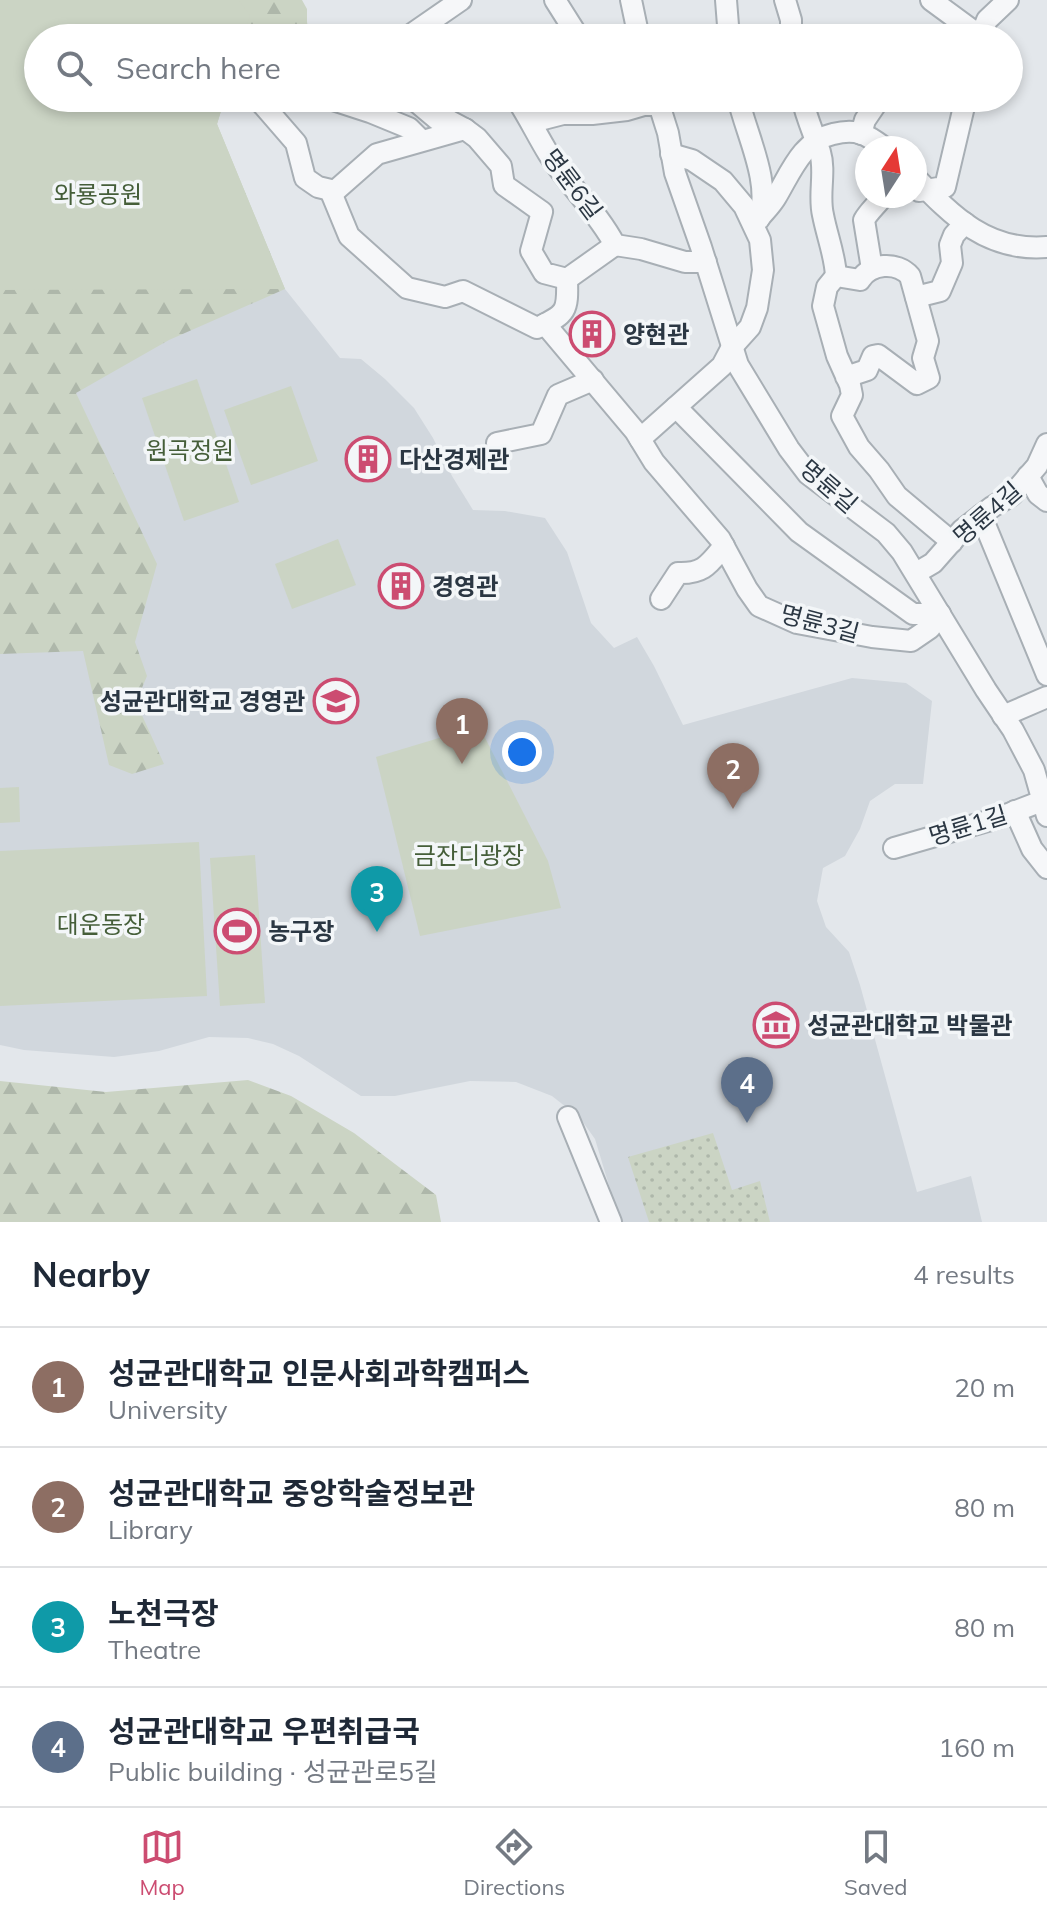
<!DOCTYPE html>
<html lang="en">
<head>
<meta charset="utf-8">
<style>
  body { margin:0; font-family:Mulish,"Noto Sans KR",sans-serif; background:#f2f2f3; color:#1f2937 }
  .compass { position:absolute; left:855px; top:136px; width:72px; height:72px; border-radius:50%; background:#fff; box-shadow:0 4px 12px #0003; rotate:12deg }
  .you { position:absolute; left:522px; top:752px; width:28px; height:28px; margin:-20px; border:6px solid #fff; border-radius:50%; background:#1a73e8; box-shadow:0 0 0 12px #1a73e833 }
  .badge { display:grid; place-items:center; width:52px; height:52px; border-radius:50%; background:#cc4c71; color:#fff; font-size:26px; font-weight:700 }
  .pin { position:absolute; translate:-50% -66px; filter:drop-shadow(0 2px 4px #0008) }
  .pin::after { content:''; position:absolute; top:42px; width:28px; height:24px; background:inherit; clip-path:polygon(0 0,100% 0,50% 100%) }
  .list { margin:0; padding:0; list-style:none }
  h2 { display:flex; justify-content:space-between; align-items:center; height:104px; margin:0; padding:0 32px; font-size:34px }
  h2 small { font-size:26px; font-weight:400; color:#747a83 }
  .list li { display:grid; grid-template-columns:52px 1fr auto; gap:24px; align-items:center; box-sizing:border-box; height:120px; padding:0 32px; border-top:2px solid #e0e1e3 }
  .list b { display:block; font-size:30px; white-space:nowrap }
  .list p { margin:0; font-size:26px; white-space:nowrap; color:#747a83 }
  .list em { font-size:26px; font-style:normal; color:#747a83 }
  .icon { flex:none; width:44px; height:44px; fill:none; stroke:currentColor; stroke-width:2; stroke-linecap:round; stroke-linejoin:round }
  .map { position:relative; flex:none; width:1047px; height:1222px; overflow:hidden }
  .search { position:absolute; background:#fff; box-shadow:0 4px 12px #0003; left:24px; right:24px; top:24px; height:88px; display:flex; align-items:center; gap:20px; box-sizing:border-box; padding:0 28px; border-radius:44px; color:#747a83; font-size:30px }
  .sheet { height:584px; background:#fff }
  nav { display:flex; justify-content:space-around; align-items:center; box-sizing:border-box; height:112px; border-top:2px solid #e0e1e3; background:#fff; font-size:22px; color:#747a83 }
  nav a { display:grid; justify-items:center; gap:4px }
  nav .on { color:#cc4c71 }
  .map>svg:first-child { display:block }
  .built { fill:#d1d7dd }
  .grass { fill:url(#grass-dots) }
  .forest { fill:url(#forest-firs) }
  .park { fill:#cbd4c4 }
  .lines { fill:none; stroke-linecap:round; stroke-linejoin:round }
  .minor-casing { stroke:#a8afb5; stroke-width:24 }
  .minor { stroke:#f6f7f9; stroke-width:20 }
  .labels { text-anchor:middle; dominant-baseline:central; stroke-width:7; stroke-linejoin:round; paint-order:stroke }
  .street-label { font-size:24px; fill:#2b3743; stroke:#f3f6f8 }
  .park-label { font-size:24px; fill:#455e39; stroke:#f3f6f8 }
  .poi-label { font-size:24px; font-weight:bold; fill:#2b3743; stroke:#f3f6f8; text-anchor:start }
</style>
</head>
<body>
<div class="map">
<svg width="1047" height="1222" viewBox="0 0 1047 1222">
  <defs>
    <pattern id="grass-dots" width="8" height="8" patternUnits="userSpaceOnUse" patternTransform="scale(2)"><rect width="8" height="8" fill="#cbd4c4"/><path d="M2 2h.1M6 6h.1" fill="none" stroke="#aeb7aa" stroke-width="1.8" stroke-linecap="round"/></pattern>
    <pattern id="forest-firs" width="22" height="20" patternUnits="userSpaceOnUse" patternTransform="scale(2)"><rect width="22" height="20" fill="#cbd4c4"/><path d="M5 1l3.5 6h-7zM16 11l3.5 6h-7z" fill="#aeb7aa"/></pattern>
  </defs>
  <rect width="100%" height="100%" fill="#e3e7eb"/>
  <path class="built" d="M285 289 340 358 361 359 385 379 414 408 433 438 452 476 473 510 505 511 545 518 567 552 591 623 614 648 637 637 654 666 683 725 852 678 906 683 932 701 923 784H895L870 801 860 829 845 856 823 868 817 901 826 927 849 952 860 985 917 1192 971 1176 982 1222H620L595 1139 580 1118 552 1096 516 1082 470 1081 395 1096H361L299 1056 273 1044 248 1038 209 1037 159 1051 114 1057 24 1050 0 1045V292Z"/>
  <path class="grass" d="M713 1133 732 1190 760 1181 770 1222H649L628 1157Z"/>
  <g class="forest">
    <path d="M0 0H302L307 9V22L310 38H38V98H225L217 124 285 289 169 340 76 393 157 564 135 642 147 676 136 702 164 764 132 774 109 765 83 651 0 654Z"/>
    <path d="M248 1080 291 1096 354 1133 436 1195 441 1222H0V1081L106 1092Z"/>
  </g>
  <g class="park">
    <path d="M0 0H239L250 16 243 38H38V98H225L217 124 285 289 0 290Z"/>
    <path d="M197 379 239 502 184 521 142 398Z"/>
    <path d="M291 386 318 461 251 485 224 410Z"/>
    <path d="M338 539 356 585 292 609 275 564Z"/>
    <path d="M479 726 548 861 561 908 420 936 376 757Z"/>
    <path d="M19 787 20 822 0 823V788Z"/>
    <path d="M199 842 207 996 0 1006V851Z"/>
    <path d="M255 855 265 1003 220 1006 210 858Z"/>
  </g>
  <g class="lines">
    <g class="minor-casing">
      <g id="minor">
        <path d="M555 0 579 38"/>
        <path d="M631 0 639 38"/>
        <path d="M726 0 729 38"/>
        <path d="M785 0 791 20V38"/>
        <path d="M931 0 980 36"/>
        <path d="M406 38 461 0"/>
        <path d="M980 38 987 20 1008 0"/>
        <path d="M257 98 296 143 305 178 318 187 335 191 377 154 465 129"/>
        <path d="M327 98 370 112 409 128 421 140"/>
        <path d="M412 98 437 119 442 121"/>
        <path d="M445 98 434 101 448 120 465 129 477 138 501 166 504 185 542 212 531 251 544 273 567 279 615 245"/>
        <path d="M516 98C528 116 537 135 548 153 568 185 597 211 615 245L641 249 685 262H706"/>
        <path d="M657 98 668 133 675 173 701 247 738 365 789 449 808 474 886 533 902 552 986 690 1013 730 1034 770 1047 816"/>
        <path d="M738 98C746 134 772 183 759 219"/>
        <path d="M802 98C806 117 814 134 820 152 826 172 818 195 823 215 827 236 835 255 836 276"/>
        <path d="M532 122 563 114H592L627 110 644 105H660"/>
        <path d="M861 134 865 120 880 98"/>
        <path d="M915 177C953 217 988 252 1047 247"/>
        <path d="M330 190 349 236 407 288 445 297 463 291 537 328C567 314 568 311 567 279"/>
        <path d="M919 191 945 187 966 98"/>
        <path d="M760 217C766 210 772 204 776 197 791 172 802 141 833 134 857 128 866 134 885 148"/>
        <path d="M872 269 864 220C869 211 877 205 883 196"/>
        <path d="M916 297 940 291 952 263 950 245 954 235 965 223"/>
        <path d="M545 324 635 431 654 462 720 539 747 589 759 606 797 623 872 637 911 641 930 628 940 614"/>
        <path d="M846 377 867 370 873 356 878 355 917 384 929 378 923 358 928 341 910 276C897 261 870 263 860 280L836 276 827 287 823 306 837 356 850 385 852 395 842 416 859 447 879 470 897 496 952 542"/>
        <path d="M676 407 799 532 913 614H940"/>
        <path d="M640 439 722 366 732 347 750 327 757 308 763 270 760 240 744 206 723 181 692 160 671 154"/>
        <path d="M497 443 541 434 558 395 593 380"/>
        <path d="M1028 476 1038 494 1047 501"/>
        <path d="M981 515 1047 675"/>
        <path d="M916 573 933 563 962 530 992 507 1012 495 1037 466 1047 444"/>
        <path d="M661 599 678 573C704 574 709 564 724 546"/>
        <path d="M1003 716 1047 697"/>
        <path d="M1015 811 1032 849 1047 868"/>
        <path d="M894 848 998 818 1042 801"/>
        <path d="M568 1117 611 1222"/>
      </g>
    </g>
    <use href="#minor" class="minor"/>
  </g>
  <defs>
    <g id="building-ring" transform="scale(2.3)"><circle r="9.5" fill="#f3f6f8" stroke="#cc4c71" stroke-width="1.5"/><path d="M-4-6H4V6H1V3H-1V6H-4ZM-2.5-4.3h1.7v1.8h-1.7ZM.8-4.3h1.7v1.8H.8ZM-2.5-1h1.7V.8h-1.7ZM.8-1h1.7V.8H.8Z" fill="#cc4c71"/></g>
    <g id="university-ring" transform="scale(2.3)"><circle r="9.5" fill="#f3f6f8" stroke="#cc4c71" stroke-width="1.5"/><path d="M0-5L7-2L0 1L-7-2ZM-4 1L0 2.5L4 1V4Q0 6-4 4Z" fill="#cc4c71"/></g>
    <g id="stadium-ring" transform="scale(2.3)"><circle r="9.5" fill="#f3f6f8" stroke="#cc4c71" stroke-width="1.5"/><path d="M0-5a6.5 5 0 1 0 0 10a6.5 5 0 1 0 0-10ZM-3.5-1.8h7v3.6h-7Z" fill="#cc4c71"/></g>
    <g id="museum-ring" transform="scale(2.3)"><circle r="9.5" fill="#f3f6f8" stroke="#cc4c71" stroke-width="1.5"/><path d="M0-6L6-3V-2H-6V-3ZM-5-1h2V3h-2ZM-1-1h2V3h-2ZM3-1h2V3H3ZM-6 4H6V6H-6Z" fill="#cc4c71"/></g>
  </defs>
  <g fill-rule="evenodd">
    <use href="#building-ring" x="592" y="334"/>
    <use href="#building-ring" x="368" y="459"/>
    <use href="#building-ring" x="401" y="586"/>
    <use href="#university-ring" x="336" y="701"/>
    <use href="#stadium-ring" x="237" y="931"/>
    <use href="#museum-ring" x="776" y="1025"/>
  </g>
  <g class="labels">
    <g class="street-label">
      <text transform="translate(573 184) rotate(53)">명륜6길</text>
      <text transform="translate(829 486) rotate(41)">명륜길</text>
      <text transform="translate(987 513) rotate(-41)">명륜4길</text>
      <text transform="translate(820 623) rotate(15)">명륜3길</text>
      <text transform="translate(968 825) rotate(-17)">명륜1길</text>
    </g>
    <g class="park-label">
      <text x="98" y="194">와룡공원</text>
      <text x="190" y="450">원곡정원</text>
      <text x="469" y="855">금잔디광장</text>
      <text x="101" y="924">대운동장</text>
    </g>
    <g class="poi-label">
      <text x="623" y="334">양현관</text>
      <text x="399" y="459">다산경제관</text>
      <text x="432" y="586">경영관</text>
      <text x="305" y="701" text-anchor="end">성균관대학교 경영관</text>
      <text x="268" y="931">농구장</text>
      <text x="807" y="1025">성균관대학교 박물관</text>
    </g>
  </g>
</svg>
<svg class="compass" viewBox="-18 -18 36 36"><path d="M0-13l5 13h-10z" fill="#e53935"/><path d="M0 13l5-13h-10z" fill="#747a83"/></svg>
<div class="you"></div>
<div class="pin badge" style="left:462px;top:764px;background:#8d6e63">1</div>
<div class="pin badge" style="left:733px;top:809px;background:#8d6e63">2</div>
<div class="pin badge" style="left:377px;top:932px;background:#0f9aa8">3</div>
<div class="pin badge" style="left:747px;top:1123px;background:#5c6f8a">4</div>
<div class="search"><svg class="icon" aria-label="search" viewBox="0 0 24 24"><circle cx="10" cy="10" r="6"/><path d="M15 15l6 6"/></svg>Search here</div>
</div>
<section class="sheet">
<h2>Nearby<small>4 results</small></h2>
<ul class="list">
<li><span class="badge" style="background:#8d6e63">1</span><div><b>성균관대학교 인문사회과학캠퍼스</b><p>University</p></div><em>20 m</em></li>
<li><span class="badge" style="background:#8d6e63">2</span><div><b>성균관대학교 중앙학술정보관</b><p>Library</p></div><em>80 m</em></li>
<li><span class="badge" style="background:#0f9aa8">3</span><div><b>노천극장</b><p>Theatre</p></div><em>80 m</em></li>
<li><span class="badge" style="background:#5c6f8a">4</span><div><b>성균관대학교 우편취급국</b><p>Public building · 성균관로5길</p></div><em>160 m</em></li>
</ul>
</section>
<nav>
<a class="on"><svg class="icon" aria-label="map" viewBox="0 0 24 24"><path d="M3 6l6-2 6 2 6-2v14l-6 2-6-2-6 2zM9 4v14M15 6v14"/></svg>Map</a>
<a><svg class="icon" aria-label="directions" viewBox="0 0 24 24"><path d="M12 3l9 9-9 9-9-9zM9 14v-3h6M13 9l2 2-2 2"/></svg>Directions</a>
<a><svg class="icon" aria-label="saved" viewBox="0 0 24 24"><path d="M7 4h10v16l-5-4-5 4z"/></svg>Saved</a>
</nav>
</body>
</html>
